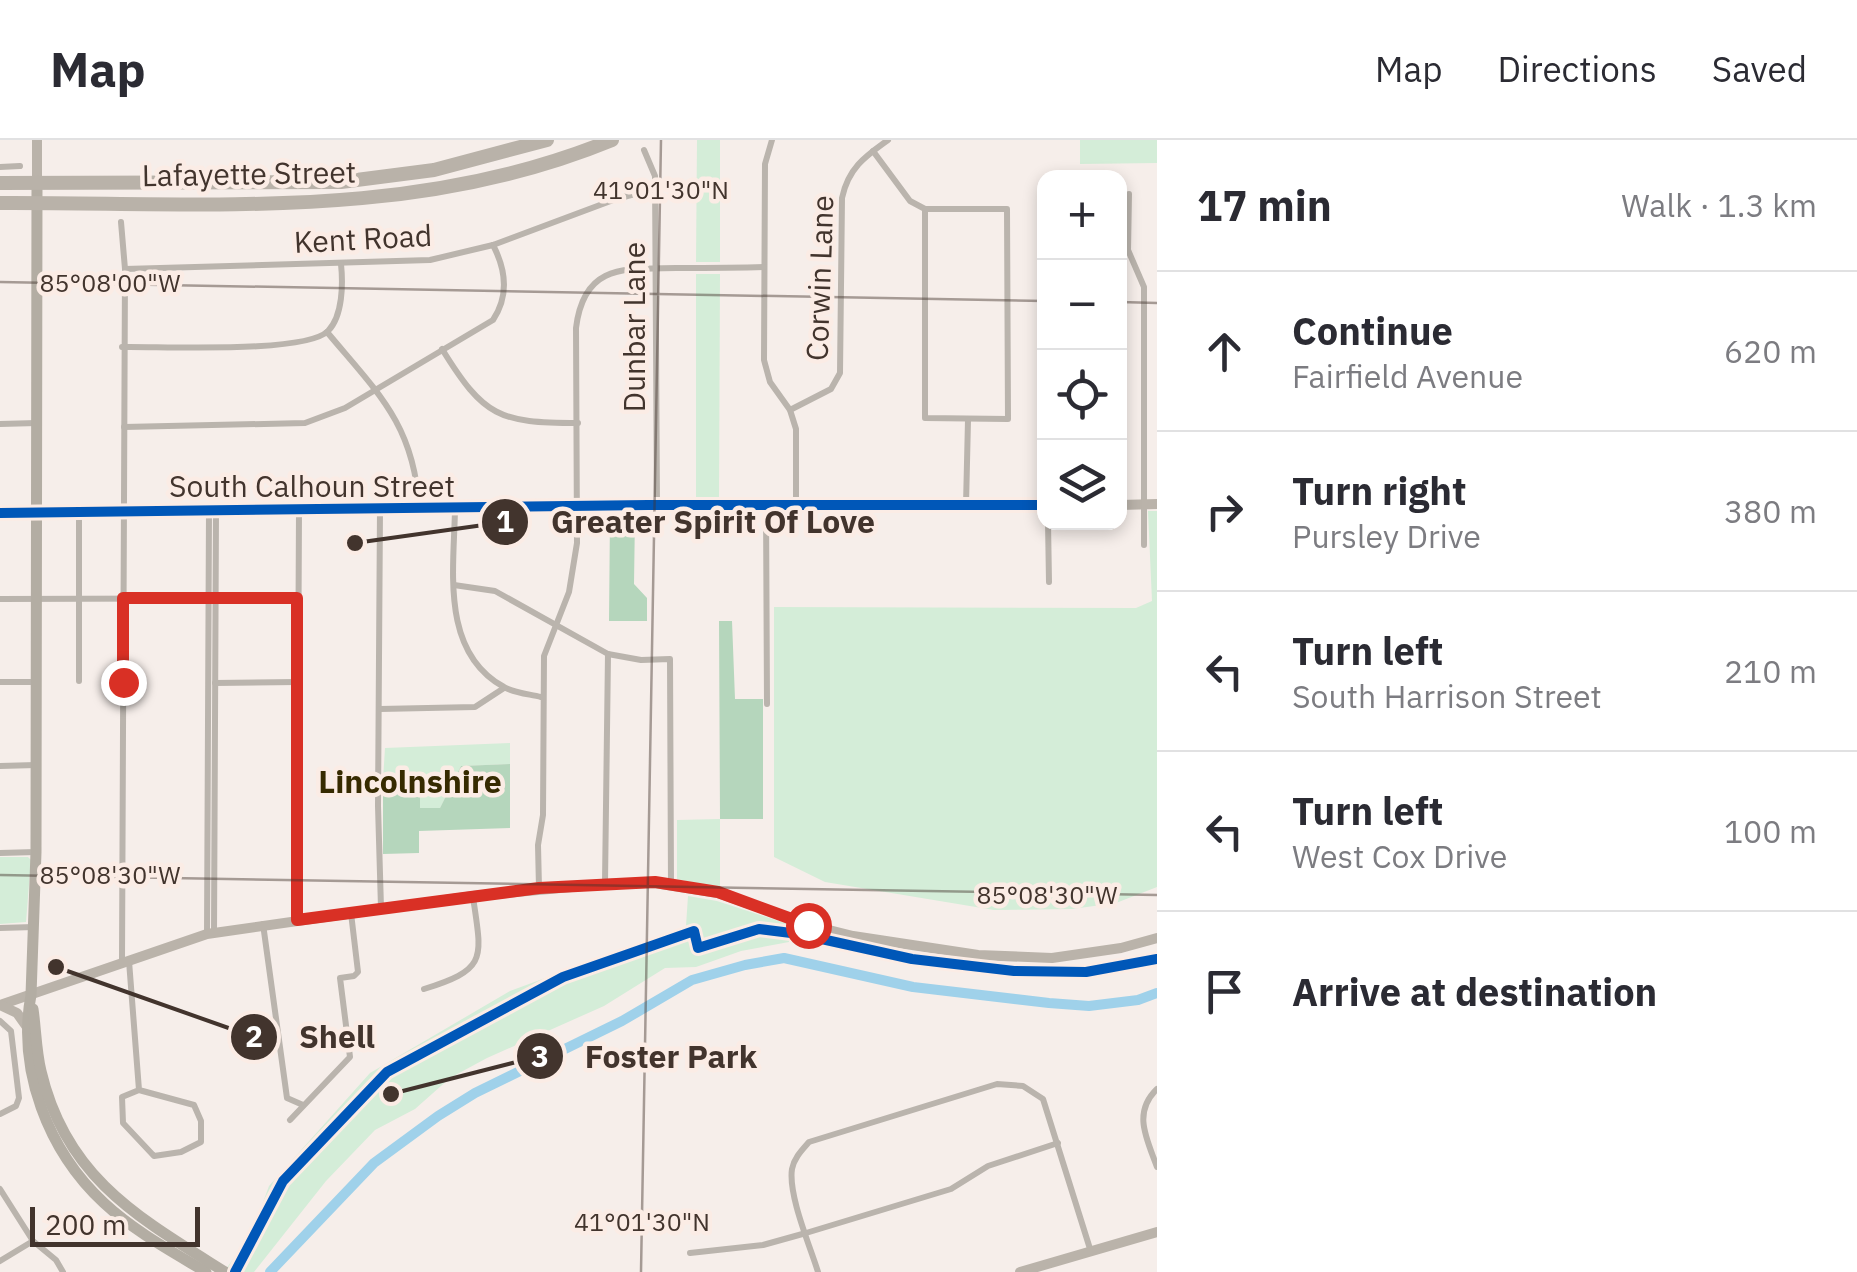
<!DOCTYPE html>
<html lang="en">
<head>
<meta charset="utf-8">
<style>
  body { margin:0; font-family:"IBM Plex Sans",sans-serif; background:#f2f2f3; color:#2b2b33 }
  .controls { position:absolute; right:30px; top:30px; display:grid; overflow:hidden; border-radius:20px; box-shadow:0 5px 15px #0003 }
  .controls button { width:90px; height:90px; display:grid; place-items:center; padding:0; border:0; border-bottom:2px solid #e1e1e2; background:#fff; color:#2b2b33; font:50px sans-serif }
  .scale { position:absolute; left:30px; bottom:25px; width:170px; box-sizing:border-box; padding-left:10px; border:5px solid #42342d; border-top:0; font-size:28px; line-height:35px; white-space:nowrap; color:#42342d; -webkit-text-stroke:8px #fbece5; paint-order:stroke }
  .stop { position:absolute; width:30px; height:30px; margin:-22px; border:8px solid #d93025; border-radius:50%; background:#fff }
  .stop.end { background:#d93025; border-color:#fff; box-shadow:0 2px 10px #0008 }
  .list { margin:0; padding:0; list-style:none }
  h2 { display:flex; justify-content:space-between; align-items:center; height:130px; margin:0; padding:0 40px; font-size:42px }
  h2 small { font-size:32px; font-weight:400; color:#7c7c81 }
  .list li { display:grid; grid-template-columns:65px 1fr auto; gap:30px; align-items:center; box-sizing:border-box; height:160px; padding:0 40px; border-top:2px solid #e1e1e2 }
  .list b { display:block; font-size:38px; white-space:nowrap }
  .list p { margin:0; font-size:32px; white-space:nowrap; color:#7c7c81 }
  .list em { font-size:32px; font-style:normal; color:#7c7c81 }
  .icon { flex:none; width:55px; height:55px; fill:none; stroke:currentColor; stroke-width:2; stroke-linecap:round; stroke-linejoin:round }
  .map { position:relative; flex:none; width:1157px; height:1132px; overflow:hidden }
  header { display:flex; align-items:center; gap:60px; box-sizing:border-box; height:140px; padding:0 50px; background:#fff; border-bottom:2px solid #e1e1e2 }
  header strong { font-size:48px }
  nav { display:flex; gap:55px; margin-inline-start:auto; font-size:35px }
  main { display:flex }
  aside { flex:1; background:#fff }
  .map>svg:first-child { display:block }
  .green { fill:#d4edd8 }
  .forest { fill:#b5d6bc }
  .lines { fill:none; stroke-linecap:round; stroke-linejoin:round }
  .river { stroke:#9fd1ea; stroke-width:10 }
  .street { stroke:#bab4ad; stroke-width:6 }
  .secondary { stroke:#bab3aa; stroke-width:10 }
  .primary { stroke:#b3ada3; stroke-width:11 }
  .highway { stroke:#b9b2a9; stroke-width:14 }
  .cycleway-casing { stroke:#fbece5; stroke-width:16 }
  .cycleway { stroke:#0057b8; stroke-width:10 }
  .route { stroke:#d93025; stroke-width:12 }
  .ticks { fill:none; stroke:#42342d; stroke-width:2.5; stroke-opacity:0.45 }
  .labels { text-anchor:middle; dominant-baseline:central; stroke-width:9; stroke-linejoin:round; paint-order:stroke }
  .street-label { font-size:30px; fill:#42342d; stroke:#fbece5 }
  .neighbourhood-label { font-size:32px; font-weight:bold; fill:#362a00; stroke:#fbece5 }
  .ticks-label { font-size:25px; text-anchor:middle; fill:#42342d; stroke:#fbece5; stroke-width:9; stroke-linejoin:round; paint-order:stroke }
  .leader { fill:none; stroke:#42342d; stroke-width:4 }
  .callout-dot { fill:#42342d; stroke:#fbece5; stroke-width:4 }
  .mark-label { font-size:30px; text-anchor:middle; font-weight:bold; fill:#fff }
  .callout-label { font-size:32px; text-anchor:middle; font-weight:bold; fill:#42342d; stroke:#fbece5; stroke-width:9; stroke-linejoin:round; paint-order:stroke }
</style>
</head>
<body>
<header>
<strong>Map</strong>
<nav><a>Map</a><a>Directions</a><a>Saved</a></nav>
</header>
<main>
<div class="map">
<svg width="1157" height="1132" viewBox="0 0 1157 1132">
  <rect width="100%" height="100%" fill="#f6eeea"/>
  <g class="green">
    <path d="M697 0H720V122H696Z"/>
    <path d="M1080 0H1157V23L1080 24Z"/>
    <path d="M696 134H720L719 358H696Z"/>
    <path d="M1148 371H1157V747L1116 763 1072 769 994 770 825 742 774 717V467L1136 468 1152 461Z"/>
    <path d="M510 603V624L461 626 440 668H420L419 639 383 640 385 608Z"/>
    <path d="M720 679V748L677 739V680Z"/>
    <path d="M0 717H28L31 720 26 782 0 784Z"/>
    <path d="M688 756 717 761 788 784 789 802 741 811 696 827 665 828 604 866 487 918 450 938 415 969 375 990 326 1041 254 1132H224L252 1092 269 1046 370 933 510 851 686 786Z"/>
  </g>
  <g class="forest">
    <path d="M610 375H635L634 444 647 458V481H609Z"/>
    <path d="M719 481H732L735 559H763V679H720Z"/>
    <path d="M510 624V688L419 691V713L383 714V640L420 638V668H440L461 626Z"/>
  </g>
  <g class="lines">
    <path class="river" d="M270 1132 374 1023 438 976 475 953 622 881 692 840 745 825 784 818 913 847 1049 863 1089 866 1138 860 1157 853"/>
    <g class="street">
      <path d="M772 0 765 24 764 220 770 242 790 270 796 289V364"/>
      <path d="M644 10 655 36 657 365"/>
      <path d="M873 11 910 61 925 69H1007L1008 279 925 278V69"/>
      <path d="M0 27 20 26"/>
      <path d="M1129 54 1128 110 1144 147V405"/>
      <path d="M121 82 125 129 122 822"/>
      <path d="M125 129 430 120 493 105 616 59 654 49"/>
      <path d="M327 192C377 252 414 284 419 367"/>
      <path d="M122 207C160 206 305 214 328 191 343 176 343 143 341 124"/>
      <path d="M442 209C484 277 499 283 578 283"/>
      <path d="M790 270 831 249 840 233 842 58C848 29 864 17 888 0"/>
      <path d="M0 284 37 283"/>
      <path d="M124 287 305 283 345 268 493 180C509 156 506 130 493 105"/>
      <path d="M766 365 767 564"/>
      <path d="M966 365 968 280"/>
      <path d="M380 369 378 666 381 768"/>
      <path d="M455 369C454 429 440 512 504 547 514 553 529 554 541 557"/>
      <path d="M1048 382 1049 442"/>
      <path d="M454 445 495 451 608 514 641 520 670 519 671 744"/>
      <path d="M0 459 297 458"/>
      <path d="M79 541V372"/>
      <path d="M0 542H35"/>
      <path d="M215 543 297 542"/>
      <path d="M380 569 475 567 504 548"/>
      <path d="M0 626 36 625"/>
      <path d="M0 713 36 712"/>
      <path d="M605 743 608 514"/>
      <path d="M539 748 538 705 543 675 544 516 569 452 577 403 576 188C584 123 625 129 676 128 705 128 734 128 764 127"/>
      <path d="M297 780 299 371"/>
      <path d="M263 784 287 958 303 965"/>
      <path d="M0 788 34 787"/>
      <path d="M214 793 216 371"/>
      <path d="M207 794 209 371"/>
      <path d="M129 821 139 950 194 965 201 981V1002L181 1012 154 1016 123 983 122 957 139 950"/>
      <path d="M424 849C488 829 482 819 473 757"/>
      <path d="M0 881 11 891 19 958 16 966 0 974"/>
      <path d="M1157 949C1132 973 1147 999 1157 1027"/>
      <path d="M290 980 350 917 340 838 354 836 358 832 351 773"/>
      <path d="M0 1049 33 1101 56 1120 63 1132"/>
      <path d="M690 1113 763 1105 806 1093 951 1049 988 1026 1058 1003"/>
      <path d="M0 1121 33 1101"/>
      <path d="M818 1132C810 1106 788 1055 792 1029 794 1018 802 1010 809 1002L997 944 1023 946 1043 959 1091 1112"/>
    </g>
    <g class="secondary">
      <path d="M37 43V0"/>
      <path d="M1120 365 1157 364"/>
      <path d="M0 373 648 365H1044"/>
      <path d="M0 865 207 794 473 756 605 744 655 743 718 753 809 785 853 796 978 815 1052 818 1121 808 1157 798"/>
      <path d="M0 865 17 873 27 887"/>
      <path d="M1020 1132 1157 1092"/>
    </g>
    <g class="primary">
      <path d="M37 43 36 712 31 855C17 930 48 1011 104 1063 134 1091 171 1111 206 1132"/>
      <path d="M33 869C36 889 36 911 41 931 66 1038 139 1078 225 1132"/>
    </g>
    <g class="highway">
      <path d="M0 43 341 42 434 30 547 0"/>
      <path d="M0 63C209 62 413 82 612 0"/>
    </g>
    <g class="cycleway-casing">
      <g id="cycleway">
        <path d="M0 373 648 365H1044"/>
        <path d="M235 1132 283 1041 387 932 563 837 694 791 698 808 759 789 799 794 912 819 1014 831 1086 832 1157 819"/>
      </g>
    </g>
    <use href="#cycleway" class="cycleway"/>
  </g>
  <g class="lines">
    <path class="route" d="M123 542V458H297V780L539 748 655 742 718 752 808 785"/>
  </g>
  <path class="ticks" d="M0 142 1044 161M1120 162 1157 163M0 735 1157 755M641 1132 661 0"/>
  <g class="labels">
    <g class="street-label">
      <text transform="translate(249 33) rotate(-1)">Lafayette Street</text>
      <text transform="translate(363 98) rotate(-3)">Kent Road</text>
      <text transform="translate(819 138) rotate(-88)">Corwin Lane</text>
      <text transform="translate(633 187) rotate(-90)">Dunbar Lane</text>
      <text x="312" y="345">South Calhoun Street</text>
    </g>
    <g class="neighbourhood-label">
      <text x="410" y="641">Lincolnshire</text>
    </g>
  </g>
  <g class="ticks-label">
    <text x="661" y="59">41°01'30"N</text>
    <text x="110" y="152">85°08'00"W</text>
    <text x="110" y="744">85°08'30"W</text>
    <text x="1047" y="764">85°08'30"W</text>
    <text x="642" y="1091">41°01'30"N</text>
  </g>
  <path class="leader" d="M355 403L505 382M56 827L254 897M391 954L540 916"/>
  <g class="callout-dot">
    <circle cx="355" cy="403" r="10"/>
    <circle cx="56" cy="827" r="10"/>
    <circle cx="391" cy="954" r="10"/>
    <circle cx="505" cy="382" r="25"/>
    <circle cx="254" cy="897" r="25"/>
    <circle cx="540" cy="916" r="25"/>
  </g>
  <g class="mark-label">
    <text x="505" y="392">1</text>
    <text x="254" y="907">2</text>
    <text x="540" y="927">3</text>
  </g>
  <g class="callout-label">
    <text x="713" y="393">Greater Spirit Of Love</text>
    <text x="337" y="908">Shell</text>
    <text x="671" y="928">Foster Park</text>
  </g>
</svg>
<div class="controls">
<button>+</button>
<button>−</button>
<button><svg class="icon" aria-label="locate" viewBox="0 0 24 24"><circle cx="12" cy="12" r="6"/><path d="M12 2v4M12 18v4M2 12h4M18 12h4"/></svg></button>
<button><svg class="icon" aria-label="layers" viewBox="0 0 24 24"><path d="M12 4l9 5-9 5-9-5zM3 14l9 5 9-5"/></svg></button>
</div>
<div class="scale">200 m</div>
<div class="stop" style="left:808px;top:785px"></div>
<div class="stop end" style="left:123px;top:542px"></div>
</div>
<aside>
<h2>17 min<small>Walk · 1.3 km</small></h2>
<ul class="list">
<li><svg class="icon" aria-label="ahead" viewBox="0 0 24 24"><path d="M12 20V5M6 11l6-6 6 6"/></svg><div><b>Continue</b><p>Fairfield Avenue</p></div><em>620 m</em></li>
<li><svg class="icon" aria-label="right" viewBox="0 0 24 24"><path d="M7 20v-9h11M14 6l5 5-5 5"/></svg><div><b>Turn right</b><p>Pursley Drive</p></div><em>380 m</em></li>
<li><svg class="icon" aria-label="left" viewBox="0 0 24 24"><path d="M17 20v-9H6M10 6l-5 5 5 5"/></svg><div><b>Turn left</b><p>South Harrison Street</p></div><em>210 m</em></li>
<li><svg class="icon" aria-label="left" viewBox="0 0 24 24"><path d="M17 20v-9H6M10 6l-5 5 5 5"/></svg><div><b>Turn left</b><p>West Cox Drive</p></div><em>100 m</em></li>
<li><svg class="icon" aria-label="arrive" viewBox="0 0 24 24"><path d="M6 21V4h12l-3 4 3 4H6"/></svg><div><b>Arrive at destination</b></div></li>
</ul>
</aside>
</main>
</body>
</html>
